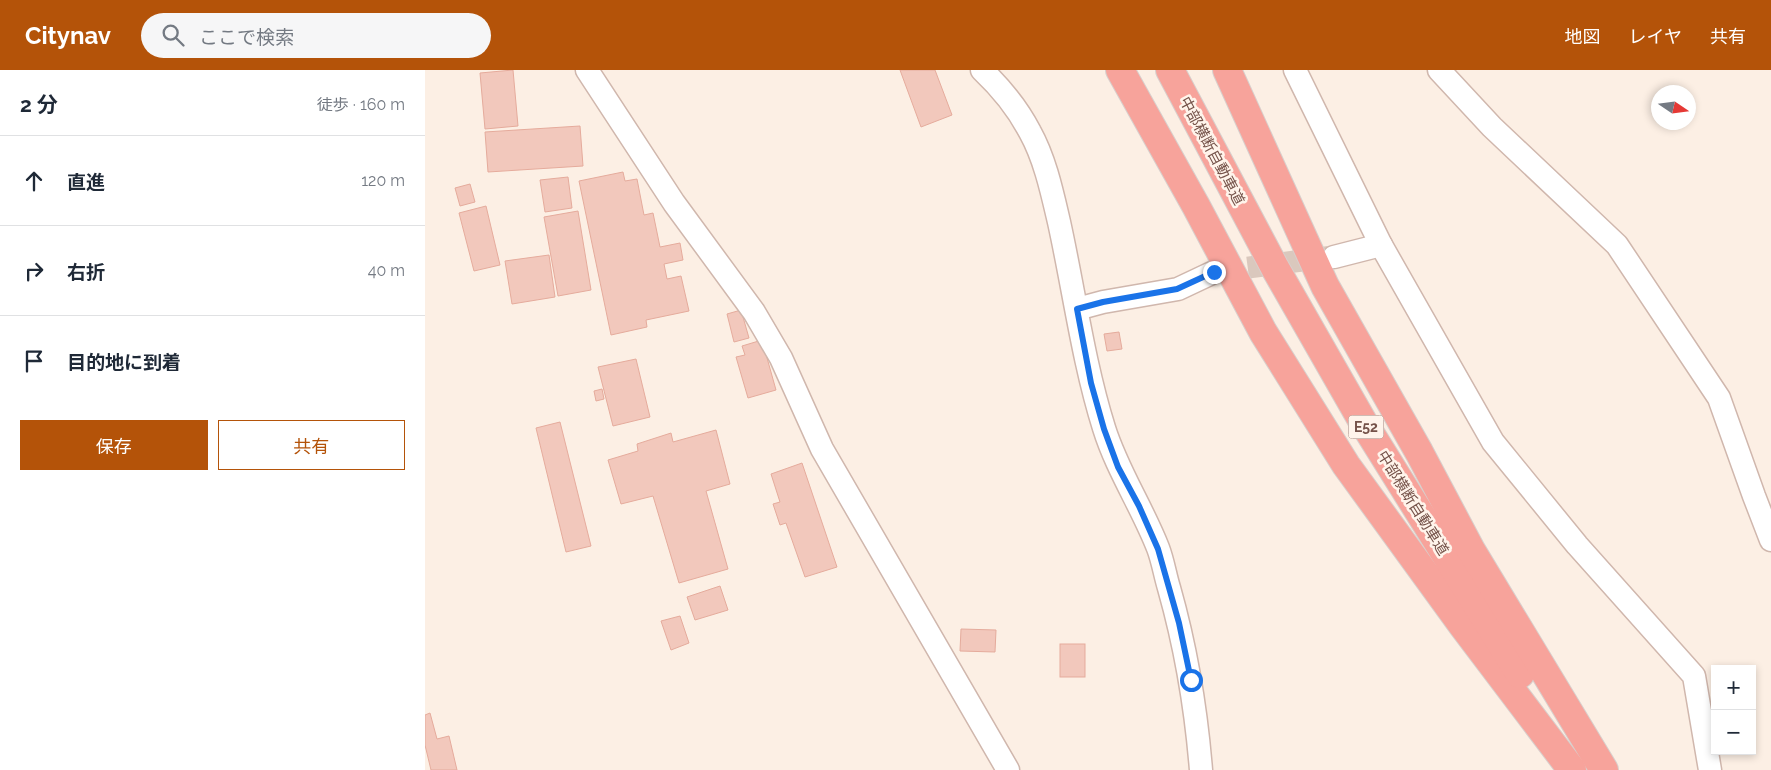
<!DOCTYPE html>
<html lang="ja">
<head>
<meta charset="utf-8">
<style>
  body { margin:0; font-family:Raleway,"Noto Sans JP",sans-serif; background:#f6f6f7; color:#1f2937 }
  .controls { position:absolute; right:15px; bottom:15px; display:grid; overflow:hidden; border-radius:0px; box-shadow:0 2px 8px #0003 }
  .controls button { width:45px; height:45px; display:grid; place-items:center; padding:0; border:0; border-bottom:1px solid #e0e1e3; background:#fff; color:#1f2937; font:25px sans-serif }
  .compass { position:absolute; left:1226px; top:15px; width:45px; height:45px; border-radius:50%; background:#fff; box-shadow:0 2px 8px #0003; rotate:103deg }
  .stop { position:absolute; width:15px; height:15px; margin:-11px; border:4px solid #1a73e8; border-radius:50%; background:#fff }
  .stop.end { background:#1a73e8; border-color:#fff; box-shadow:0 1px 5px #0008 }
  .list { margin:0; padding:0; list-style:none }
  h2 { display:flex; justify-content:space-between; align-items:center; height:65px; margin:0; padding:0 20px; font-size:21px }
  h2 small { font-size:16px; font-weight:400; color:#747a83 }
  .list li { display:grid; grid-template-columns:32px 1fr auto; gap:15px; align-items:center; box-sizing:border-box; height:90px; padding:0 20px; border-top:1px solid #e0e1e3 }
  .list b { display:block; font-size:19px; white-space:nowrap }
  .list em { font-size:16px; font-style:normal; color:#747a83 }
  .actions { display:flex; gap:10px; padding:15px 20px }
  .actions a { flex:1; padding:11px 0; border:1px solid #b45309; border-radius:0px; text-align:center; font-size:18px; color:#b45309 }
  .actions .main { background:#b45309; color:#fff }
  .icon { flex:none; width:28px; height:28px; fill:none; stroke:currentColor; stroke-width:2; stroke-linecap:round; stroke-linejoin:round }
  .map { position:relative; flex:none; width:1346px; height:700px; overflow:hidden }
  header { display:flex; align-items:center; gap:30px; box-sizing:border-box; height:70px; padding:0 25px; background:#b45309; color:#fff }
  header strong { font-size:24px }
  nav { display:flex; gap:28px; margin-inline-start:auto; font-size:18px }
  .search { width:350px; height:45px; background:#f6f6f7; display:flex; align-items:center; gap:12px; box-sizing:border-box; padding:0 18px; border-radius:28px; color:#747a83; font-size:19px }
  main { display:flex }
  aside { flex:1; background:#fff }
  .map>svg:first-child { display:block }
  .building { fill:#f2c8bc; stroke:#e5ab9c }
  .lines { fill:none; stroke-linecap:round; stroke-linejoin:round }
  .minor-tunnel { stroke:#dac8bd; stroke-width:22; stroke-dasharray:22 11; stroke-linecap:butt }
  .minor-casing { stroke:#d0b7ad; stroke-width:25 }
  .highway-casing { stroke:#d8cfcc; stroke-width:30 }
  .minor { stroke:#fff; stroke-width:22 }
  .highway { stroke:#f7a39b; stroke-width:28 }
  .route { stroke:#1a73e8; stroke-width:6 }
  .labels { text-anchor:middle; dominant-baseline:central; stroke-width:5; stroke-linejoin:round; paint-order:stroke }
  .shield { fill:#fff4eb; stroke:#9e837a; stroke-width:1 }
  .shield-label { font-size:14px; font-weight:bold; fill:#755249 }
  .street-label { font-size:15px; fill:#755249; stroke:#fff4eb }
</style>
</head>
<body>
<header>
<strong>Citynav</strong>
<div class="search"><svg class="icon" aria-label="search" viewBox="0 0 24 24"><circle cx="10" cy="10" r="6"/><path d="M15 15l6 6"/></svg>ここで検索</div>
<nav><a>地図</a><a>レイヤ</a><a>共有</a></nav>
</header>
<main>
<aside>
<h2>2 分<small>徒歩 · 160 m</small></h2>
<ul class="list">
<li><svg class="icon" aria-label="ahead" viewBox="0 0 24 24"><path d="M12 20V5M6 11l6-6 6 6"/></svg><div><b>直進</b></div><em>120 m</em></li>
<li><svg class="icon" aria-label="right" viewBox="0 0 24 24"><path d="M7 20v-9h11M14 6l5 5-5 5"/></svg><div><b>右折</b></div><em>40 m</em></li>
<li><svg class="icon" aria-label="arrive" viewBox="0 0 24 24"><path d="M6 21V4h12l-3 4 3 4H6"/></svg><div><b>目的地に到着</b></div></li>
</ul>
<div class="actions"><a class="main">保存</a><a>共有</a></div>
</aside>
<div class="map">
<svg width="1346" height="700" viewBox="0 0 1346 700">
  <rect width="100%" height="100%" fill="#fcefe4"/>
  <g class="building">
    <path d="M88 0 93 56 60 59 55 3Z"/>
    <path d="M475 0H510L527 45 496 57Z"/>
    <path d="M155 56 158 96 63 102 60 62Z"/>
    <path d="M198 102 200 111 212 109 219 145 228 143 235 177 255 173 258 190 239 194 242 209 256 206 264 241 221 250 222 257 186 265 154 111Z"/>
    <path d="M143 107 147 138 120 142 115 110Z"/>
    <path d="M45 114 50 132 35 136 30 118Z"/>
    <path d="M61 136 75 195 49 201 34 143Z"/>
    <path d="M153 141 166 220 133 226 119 147Z"/>
    <path d="M124 185 130 227 87 234 80 191Z"/>
    <path d="M316 240 324 268 309 272 302 244Z"/>
    <path d="M694 262 697 279 682 281 679 264Z"/>
    <path d="M337 270 351 320 323 328 311 287 320 285 317 276Z"/>
    <path d="M211 289 225 347 188 356 173 297Z"/>
    <path d="M177 319 179 329 171 331 169 321Z"/>
    <path d="M135 352 166 476 141 482 111 358Z"/>
    <path d="M291 360 305 414 281 421 303 499 254 513 228 426 196 434 183 390 213 381 212 374 246 363 248 372Z"/>
    <path d="M377 393 412 497 380 507 361 453 355 455 348 434 355 432 346 404Z"/>
    <path d="M295 516 303 540 270 550 262 527Z"/>
    <path d="M255 546 264 573 246 580 236 551Z"/>
    <path d="M536 559 571 560 570 582 535 581Z"/>
    <rect x="635" y="574" width="25" height="33"/>
    <path d="M5 643 12 669 24 666 32 700H6L0 675V645Z"/>
  </g>
  <g class="lines">
    <path class="minor-tunnel" d="M790 202 904 187"/>
    <g class="minor-casing">
      <g id="minor">
        <path d="M162 0 249 133 329 242 356 288 397 379 583 700"/>
        <path d="M557 0C576 18 593 39 605 62 620 89 627 122 634 152 649 220 658 291 679 358 692 400 717 437 733 478 738 491 740 505 744 518 761 578 771 638 776 700"/>
        <path d="M870 0 956 175 909 187"/>
        <path d="M1014 0 1067 57 1192 175 1294 328 1329 426 1346 470"/>
        <path d="M956 175 1068 372 1152 475 1269 606 1285 700"/>
        <path d="M652 239 678 232 753 219 789 202"/>
      </g>
    </g>
    <g class="highway-casing">
      <g id="highway">
        <path d="M695 0 771 136 838 262 921 395 1038 556 1147 700"/>
        <path d="M745 0 850 198 938 352 1095 604"/>
        <path d="M802 0 900 216 994 382 1046 480 1179 700"/>
      </g>
    </g>
    <use href="#minor" class="minor"/>
    <use href="#highway" class="highway"/>
  </g>
  <g class="lines">
    <path class="route" d="M766 610 754 553 733 479 714 436 693 397 679 359 666 313 652 239 678 232 752 219 789 202"/>
  </g>
  <g class="labels">
    <rect class="shield" x="923.5" y="345.5" width="35" height="23" rx="4"/>
    <g class="shield-label">
      <text x="941" y="357">E52</text>
    </g>
    <g class="street-label">
      <text transform="translate(787 81) rotate(62)">中部横断自動車道</text>
      <text transform="translate(988 433) rotate(58)">中部横断自動車道</text>
    </g>
  </g>
</svg>
<div class="controls">
<button>+</button>
<button>−</button>
</div>
<svg class="compass" viewBox="-18 -18 36 36"><path d="M0-13l5 13h-10z" fill="#e53935"/><path d="M0 13l5-13h-10z" fill="#747a83"/></svg>
<div class="stop" style="left:766px;top:610px"></div>
<div class="stop end" style="left:789px;top:202px"></div>
</div>
</main>
</body>
</html>
